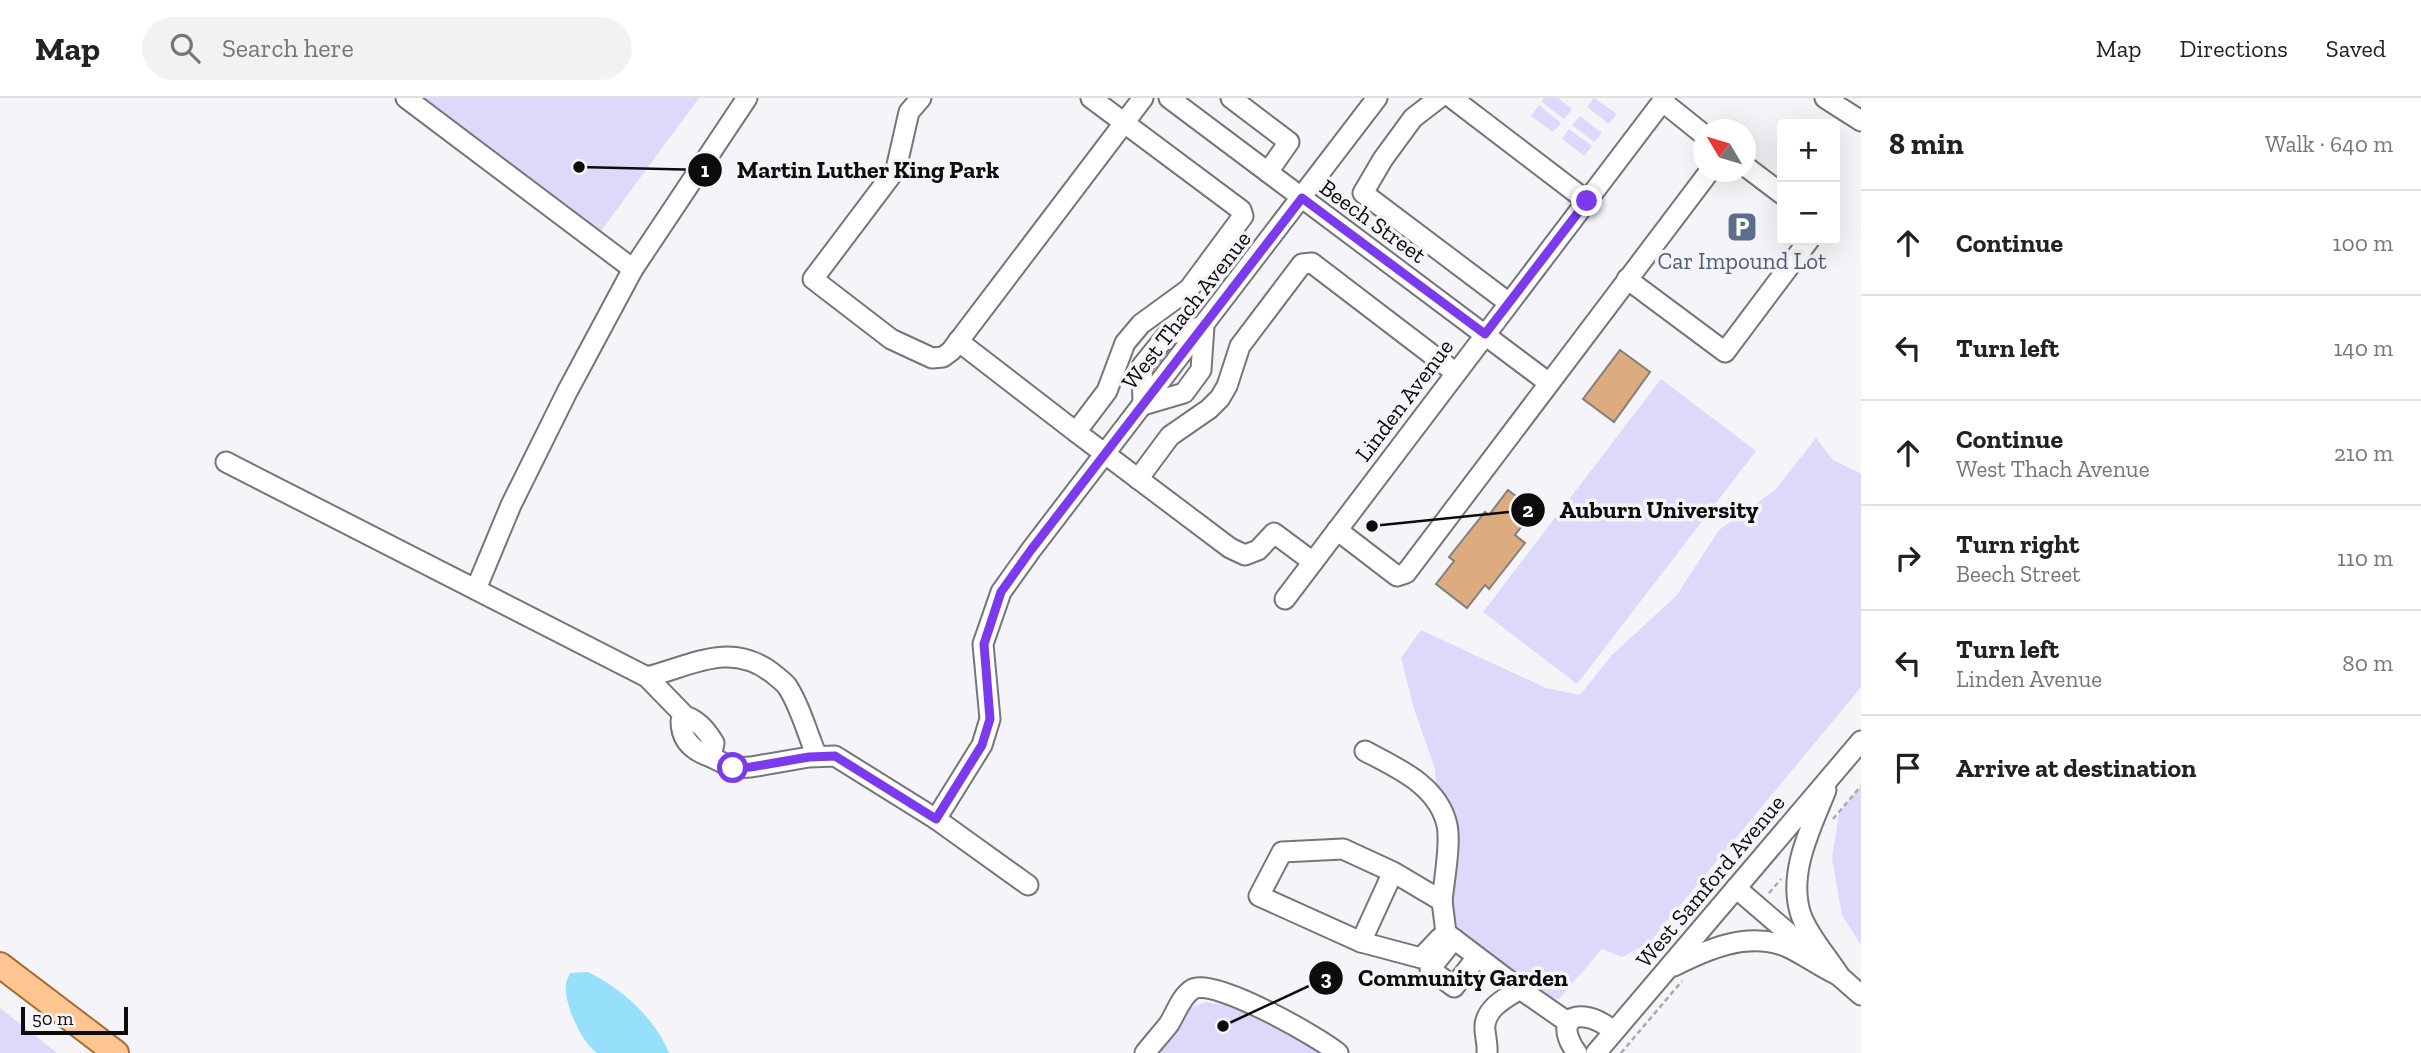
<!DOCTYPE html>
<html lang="en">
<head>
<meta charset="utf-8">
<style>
  body { margin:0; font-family:"Zilla Slab",serif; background:#f2f2f2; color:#222 }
  .controls { position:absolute; right:21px; top:21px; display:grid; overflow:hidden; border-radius:7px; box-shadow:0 7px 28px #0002 }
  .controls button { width:63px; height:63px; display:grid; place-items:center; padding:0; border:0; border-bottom:2px solid #e0e0e0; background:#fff; color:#222; font:35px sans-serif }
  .compass { position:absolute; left:1693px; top:21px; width:63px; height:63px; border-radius:50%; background:#fff; box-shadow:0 7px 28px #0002; rotate:308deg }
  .scale { position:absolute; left:21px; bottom:18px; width:107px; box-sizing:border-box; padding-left:7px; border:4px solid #0c0c0d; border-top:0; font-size:19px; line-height:24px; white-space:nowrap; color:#0c0c0d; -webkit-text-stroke:5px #f4f4f9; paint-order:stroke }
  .stop { position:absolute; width:21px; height:21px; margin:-16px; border:5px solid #7c3aed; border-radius:50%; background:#fff }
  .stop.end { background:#7c3aed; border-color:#fff; box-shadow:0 2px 7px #0008 }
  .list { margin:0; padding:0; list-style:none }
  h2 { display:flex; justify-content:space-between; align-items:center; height:91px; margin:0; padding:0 28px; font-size:30px }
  h2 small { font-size:23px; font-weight:400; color:#767676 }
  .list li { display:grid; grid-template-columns:46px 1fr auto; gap:21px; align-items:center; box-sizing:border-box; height:105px; padding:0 28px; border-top:2px solid #e0e0e0 }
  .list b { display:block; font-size:26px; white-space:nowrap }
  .list p { margin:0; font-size:23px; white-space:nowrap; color:#767676 }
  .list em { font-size:23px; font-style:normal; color:#767676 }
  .icon { flex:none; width:38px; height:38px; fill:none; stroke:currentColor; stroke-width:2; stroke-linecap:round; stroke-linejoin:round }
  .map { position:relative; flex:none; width:1861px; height:955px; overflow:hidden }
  header { display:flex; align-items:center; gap:42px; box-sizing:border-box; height:98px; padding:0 35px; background:#fff; border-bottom:2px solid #e0e0e0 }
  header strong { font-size:33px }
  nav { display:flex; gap:38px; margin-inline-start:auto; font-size:24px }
  .search { width:490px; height:63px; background:#f2f2f2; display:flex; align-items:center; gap:18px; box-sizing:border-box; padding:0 24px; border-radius:38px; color:#767676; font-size:26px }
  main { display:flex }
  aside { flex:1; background:#fff }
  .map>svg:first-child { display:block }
  .green { fill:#ddd9fa }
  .water { fill:#97e0fb }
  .building { fill:#dcac80; stroke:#837f7c; stroke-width:2 }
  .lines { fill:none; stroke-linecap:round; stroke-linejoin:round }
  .minor-casing { stroke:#76757a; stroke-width:23 }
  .major-casing { stroke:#a86c32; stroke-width:28 }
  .path { stroke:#a8a8ab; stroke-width:2.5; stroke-dasharray:5 3.5; stroke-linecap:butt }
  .minor { stroke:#fff; stroke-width:19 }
  .major { stroke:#fdc590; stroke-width:24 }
  .route { stroke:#7c3aed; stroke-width:9 }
  .labels { text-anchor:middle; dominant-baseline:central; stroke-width:7; stroke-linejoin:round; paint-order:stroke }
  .street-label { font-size:23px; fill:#0c0c0d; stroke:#f4f4f9 }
  .service-label { font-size:23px; fill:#4e5e75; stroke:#f4f4f9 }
  .leader { fill:none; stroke:#0c0c0d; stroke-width:2.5 }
  .callout-dot { fill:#0c0c0d; stroke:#f4f4f9; stroke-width:2.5 }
  .mark-label { font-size:21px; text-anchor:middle; font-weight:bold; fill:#fff }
  .callout-label { font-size:24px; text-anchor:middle; font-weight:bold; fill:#0c0c0d; stroke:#f4f4f9; stroke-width:7; stroke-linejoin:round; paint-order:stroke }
</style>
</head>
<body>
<header>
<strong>Map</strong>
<div class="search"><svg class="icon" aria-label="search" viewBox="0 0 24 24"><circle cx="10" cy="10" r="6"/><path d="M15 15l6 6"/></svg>Search here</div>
<nav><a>Map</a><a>Directions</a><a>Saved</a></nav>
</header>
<main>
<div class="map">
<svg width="1861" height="955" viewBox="0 0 1861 955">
  <rect width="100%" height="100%" fill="#f4f4f9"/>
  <g class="green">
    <path d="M418 0H699L598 137Z"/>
    <path d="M1544 0H1558L1572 11 1564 21 1542 4Z"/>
    <path d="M1594 0 1617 16 1609 26 1587 9Z"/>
    <path d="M1539 7 1561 25 1553 34 1531 18Z"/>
    <path d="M1580 18 1602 35 1594 44 1572 27Z"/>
    <path d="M1569 31 1592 48 1584 58 1562 41Z"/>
    <path d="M1661 281 1756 353 1577 586 1483 514Z"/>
    <path d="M1816 340 1833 362 1861 376V589L1649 845 1622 859 1602 851 1559 901 1520 891 1446 835 1435 671 1414 611 1401 560 1421 532 1546 590 1580 597 1612 557 1677 497 1719 432 1775 392Z"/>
    <path d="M1861 688V847L1842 817 1832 761 1839 715Z"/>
    <path d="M1206 904 1248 911 1290 934 1318 955H1151L1175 916Z"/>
    <path d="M0 910 57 955H0Z"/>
  </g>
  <path class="water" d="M588 874C621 890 655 920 669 955H597C582 946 563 903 566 886 566 882 569 879 570 875Z"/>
  <g class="building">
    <path d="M1620 252 1650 274 1614 324 1583 301Z"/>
    <path d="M1508 392 1534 412 1515 437 1525 445 1489 491 1485 487 1467 510 1436 486 1454 463 1449 459 1485 414 1489 417Z"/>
  </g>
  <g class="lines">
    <g class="minor-casing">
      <g id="minor">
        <path d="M406 0 633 171"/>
        <path d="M921 0 909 14 896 71 813 181 891 241 932 260 943 259 951 253 1143 0"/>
        <path d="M1091 0 1241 112 1243 118 1189 191 1141 226 1125 245 1107 293 1076 334 1230 450 1245 457 1258 452 1274 435 1313 464"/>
        <path d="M1169 0 1549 285"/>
        <path d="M1231 0 1289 44 1268 74"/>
        <path d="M1439 0 1413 20 1383 61 1363 95 1509 205"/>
        <path d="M1452 0 1587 103"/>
        <path d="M1825 0 1861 23"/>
        <path d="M1662 3 1703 36"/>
        <path d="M1745 68 1782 96"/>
        <path d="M1627 181 1725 254 1809 142"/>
        <path d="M1204 228 1201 272 1184 295 1143 307 1142 268 1167 237Z"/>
        <path d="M958 243 1076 334"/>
        <path d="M226 364 647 579 685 618C698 622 707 633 714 645L711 659C693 653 681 642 681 623L685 618"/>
        <path d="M1138 381 1170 338 1209 311 1220 300 1227 288 1240 248 1302 166 1312 165 1456 275"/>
        <path d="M1337 432 1397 478 1406 475 1709 74"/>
        <path d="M476 491 511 407 567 294 633 171 747 0"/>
        <path d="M1285 501 1665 0"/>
        <path d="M647 579C691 568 729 543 771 574 777 579 783 583 787 588 801 609 807 636 817 658"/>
        <path d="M1365 653C1397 670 1438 687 1447 727 1451 746 1444 783 1442 803"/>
        <path d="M711 659 733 670 751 669 809 659 835 658 936 721 1028 787"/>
        <path d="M1826 692C1811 730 1787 775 1801 817 1809 839 1827 858 1839 877"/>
        <path d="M936 721 982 647 990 621 983 546 1001 494 1031 452 1377 0"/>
        <path d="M1393 774 1343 751 1282 754 1259 798 1361 844 1393 774 1442 803 1446 835 1520 891 1569 925"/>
        <path d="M1736 790 1807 851"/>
        <path d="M1454 841 1430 871 1454 889 1477 859"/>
        <path d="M1361 844 1421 860 1440 840"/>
        <path d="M1674 868C1708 851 1746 834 1785 848 1802 855 1820 869 1838 877"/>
        <path d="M1830 870 1861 897"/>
        <path d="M1145 955C1153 945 1161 936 1169 926 1176 915 1181 898 1193 891 1213 879 1319 939 1338 955"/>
        <path d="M1487 955C1488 946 1484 934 1485 927 1487 909 1506 900 1520 891"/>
        <path d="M1577 955C1564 938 1559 913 1590 920 1599 922 1607 928 1614 933"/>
        <path d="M1596 955 1861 643"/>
      </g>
    </g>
    <g class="major-casing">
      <path id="major" d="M0 867 116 955"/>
    </g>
    <g class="path">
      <path d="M1833 721 1861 688"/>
      <path d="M1769 795 1781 781"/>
      <path d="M1621 955 1682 883"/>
    </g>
    <use href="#minor" class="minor"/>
    <use href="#major" class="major"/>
  </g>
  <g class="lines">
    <path class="route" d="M733 670 751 669 809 659 835 658 936 721 982 647 990 621 984 546 1001 494 1031 452 1302 100 1485 236 1587 103"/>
  </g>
  <defs>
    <g id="parking-square" transform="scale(1.575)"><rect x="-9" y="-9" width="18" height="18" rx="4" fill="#5c6f8a" stroke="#f4f4f9"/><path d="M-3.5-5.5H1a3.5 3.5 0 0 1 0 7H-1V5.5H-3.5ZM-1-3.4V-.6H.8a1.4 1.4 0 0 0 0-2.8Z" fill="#fff"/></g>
  </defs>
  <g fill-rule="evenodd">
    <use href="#parking-square" x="1742" y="129"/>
  </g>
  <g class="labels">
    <g class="street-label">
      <text transform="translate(1373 123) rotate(36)">Beech Street</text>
      <text transform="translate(1186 212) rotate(-52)">West Thach Avenue</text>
      <text transform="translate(1404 302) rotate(-53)">Linden Avenue</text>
      <text transform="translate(1710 783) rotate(-50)">West Samford Avenue</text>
    </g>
    <g class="service-label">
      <text x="1742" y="163">Car Impound Lot</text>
    </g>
  </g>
  <path class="leader" d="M579 69L705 72M1372 428L1528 412M1223 928L1326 880"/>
  <g class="callout-dot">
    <circle cx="579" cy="69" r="7"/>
    <circle cx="1372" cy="428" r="7"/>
    <circle cx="1223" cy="928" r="7"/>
    <circle cx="705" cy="72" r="18"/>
    <circle cx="1528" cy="412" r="18"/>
    <circle cx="1326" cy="880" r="18"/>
  </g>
  <g class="mark-label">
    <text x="705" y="79">1</text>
    <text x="1528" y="419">2</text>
    <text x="1326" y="887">3</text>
  </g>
  <g class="callout-label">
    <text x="868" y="80">Martin Luther King Park</text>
    <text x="1659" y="420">Auburn University</text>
    <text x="1463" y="888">Community Garden</text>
  </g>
</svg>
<div class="controls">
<button>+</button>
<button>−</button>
</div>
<svg class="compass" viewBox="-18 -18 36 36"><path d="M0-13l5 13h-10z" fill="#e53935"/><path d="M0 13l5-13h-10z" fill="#767676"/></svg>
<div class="scale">50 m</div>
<div class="stop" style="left:733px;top:670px"></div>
<div class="stop end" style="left:1587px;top:103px"></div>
</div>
<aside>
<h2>8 min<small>Walk · 640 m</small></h2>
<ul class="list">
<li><svg class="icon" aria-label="ahead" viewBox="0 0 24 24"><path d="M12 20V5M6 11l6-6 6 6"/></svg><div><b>Continue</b></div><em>100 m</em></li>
<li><svg class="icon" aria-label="left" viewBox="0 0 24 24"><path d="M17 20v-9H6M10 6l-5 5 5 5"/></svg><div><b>Turn left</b></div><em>140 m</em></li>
<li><svg class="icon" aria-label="ahead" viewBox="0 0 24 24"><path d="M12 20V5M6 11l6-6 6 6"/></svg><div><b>Continue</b><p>West Thach Avenue</p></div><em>210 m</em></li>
<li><svg class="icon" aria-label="right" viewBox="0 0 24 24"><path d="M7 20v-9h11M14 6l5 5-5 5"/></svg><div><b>Turn right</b><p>Beech Street</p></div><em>110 m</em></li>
<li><svg class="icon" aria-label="left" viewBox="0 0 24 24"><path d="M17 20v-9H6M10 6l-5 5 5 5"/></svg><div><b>Turn left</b><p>Linden Avenue</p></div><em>80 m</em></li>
<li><svg class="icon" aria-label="arrive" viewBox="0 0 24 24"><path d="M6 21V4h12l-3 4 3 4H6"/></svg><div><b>Arrive at destination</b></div></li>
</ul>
</aside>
</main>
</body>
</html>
